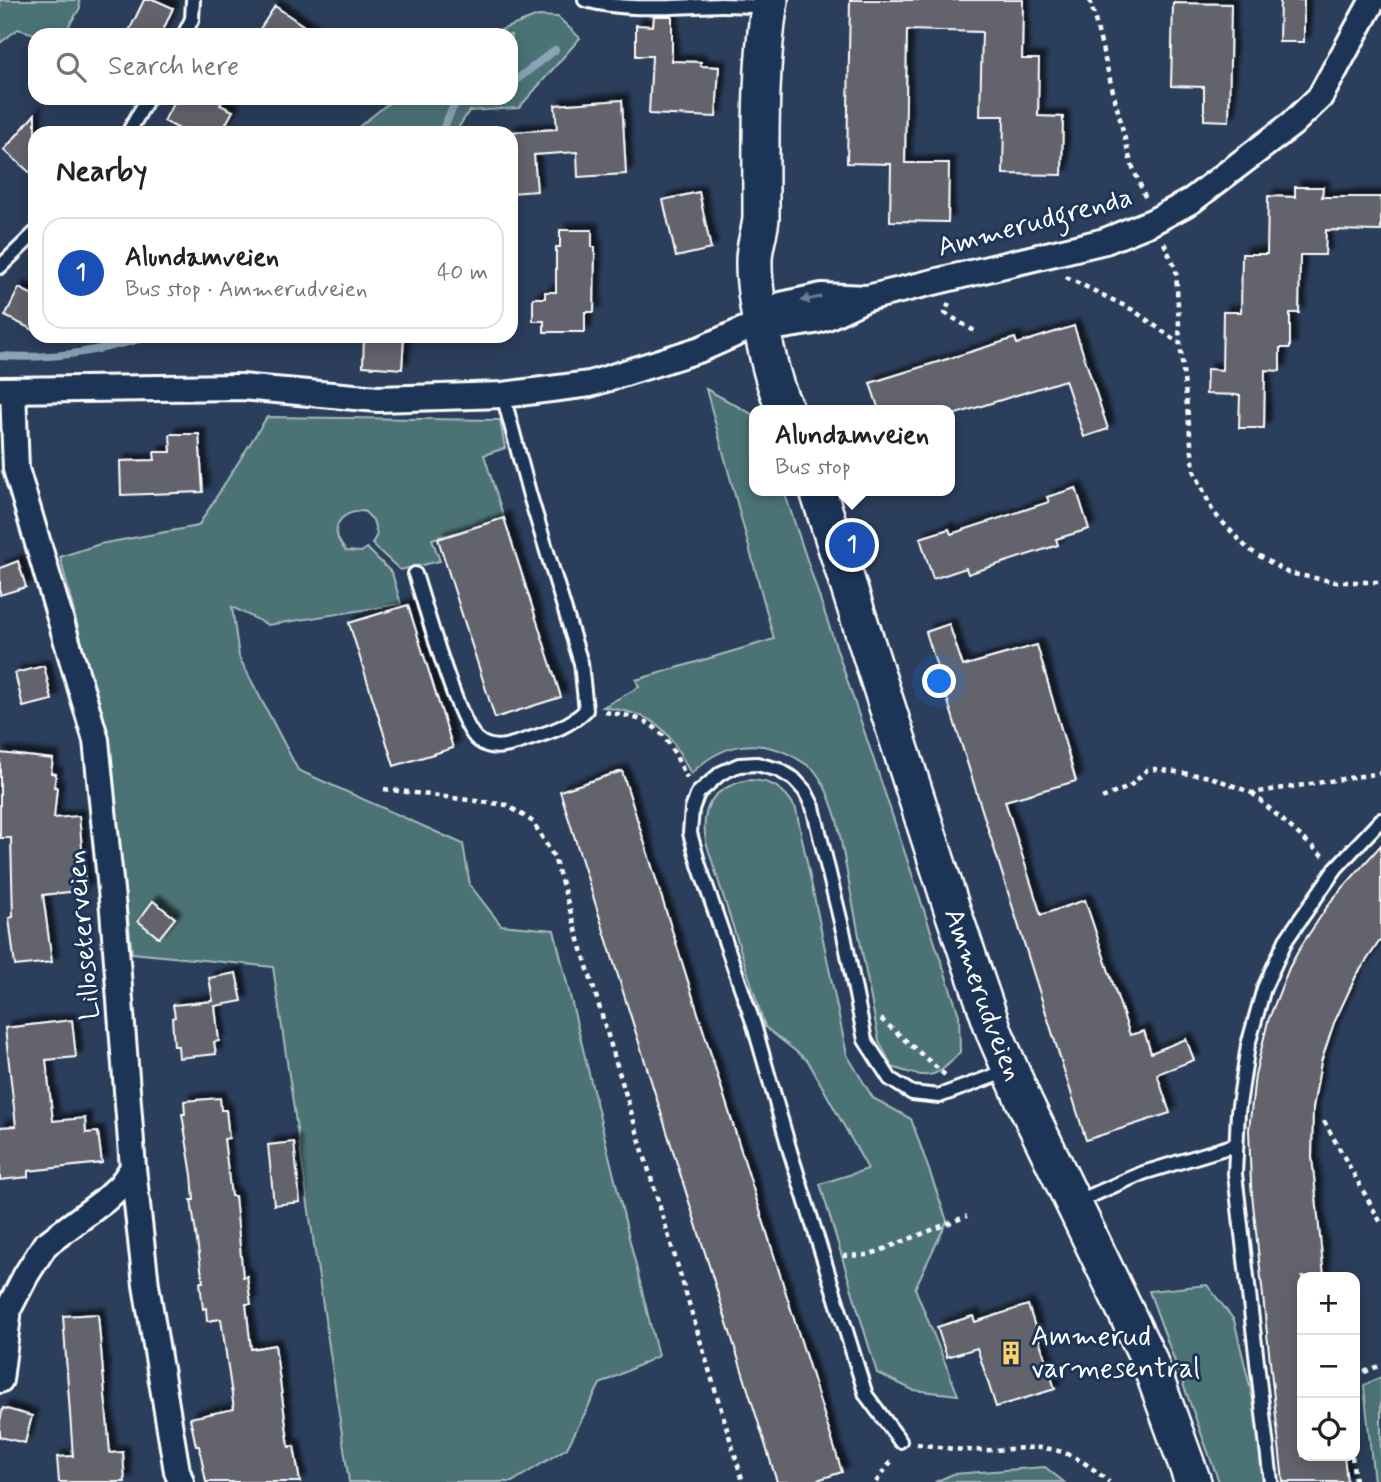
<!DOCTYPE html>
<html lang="en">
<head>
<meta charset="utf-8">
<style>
  body { margin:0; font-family:Mynerve,sans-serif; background:#f2f2f2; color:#222 }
  .controls { position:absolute; right:21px; bottom:21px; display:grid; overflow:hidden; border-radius:14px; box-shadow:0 4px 18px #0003 }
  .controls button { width:63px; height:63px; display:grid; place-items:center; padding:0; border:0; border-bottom:2px solid #e0e0e0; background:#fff; color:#222; font:35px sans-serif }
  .you { position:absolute; left:940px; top:682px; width:24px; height:24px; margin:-18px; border:5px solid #fff; border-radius:50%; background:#1a73e8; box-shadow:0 0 0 10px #1a73e833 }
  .badge { display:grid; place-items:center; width:46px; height:46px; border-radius:50%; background:#b45309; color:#fff; font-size:23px; font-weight:700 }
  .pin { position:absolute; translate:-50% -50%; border:4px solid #fff; box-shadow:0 2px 7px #0006 }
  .popup { position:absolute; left:749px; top:405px; width:206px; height:91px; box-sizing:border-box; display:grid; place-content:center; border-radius:14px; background:#fff; filter:drop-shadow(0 2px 5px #0005); font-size:23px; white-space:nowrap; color:#767676 }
  .popup b { font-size:26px; color:#222 }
  .popup::after { content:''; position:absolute; left:50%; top:100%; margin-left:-14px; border:14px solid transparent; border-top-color:#fff }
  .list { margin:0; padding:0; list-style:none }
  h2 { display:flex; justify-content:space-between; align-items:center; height:91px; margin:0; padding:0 28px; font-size:30px }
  h2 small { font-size:23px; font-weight:400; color:#767676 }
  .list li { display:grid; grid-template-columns:46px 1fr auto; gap:21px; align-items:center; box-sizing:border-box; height:112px; margin:0 14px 14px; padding:0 14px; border:2px solid #e0e0e0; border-radius:21px }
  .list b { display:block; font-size:26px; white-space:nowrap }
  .list p { margin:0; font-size:23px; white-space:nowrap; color:#767676 }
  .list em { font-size:23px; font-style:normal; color:#767676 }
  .icon { flex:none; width:38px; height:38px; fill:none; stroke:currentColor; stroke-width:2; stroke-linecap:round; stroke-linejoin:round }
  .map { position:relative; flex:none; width:1381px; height:1482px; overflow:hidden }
  .search { position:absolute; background:#fff; box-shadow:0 4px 18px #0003; left:28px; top:28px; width:490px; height:77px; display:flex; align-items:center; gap:18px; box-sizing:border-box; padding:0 24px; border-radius:21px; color:#767676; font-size:26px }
  .panel { position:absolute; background:#fff; box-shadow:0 4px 18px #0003; left:28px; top:126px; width:490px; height:217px; border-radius:21px }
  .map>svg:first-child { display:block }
  .green { fill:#4c7376; stroke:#a6b9ba; stroke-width:2 }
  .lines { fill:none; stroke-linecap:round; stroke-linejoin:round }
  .stream { stroke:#8ba4b6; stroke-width:8 }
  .building { fill:#62646c; stroke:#fff; stroke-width:2; filter:url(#shadow) }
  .lane-casing { stroke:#fff; stroke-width:18 }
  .street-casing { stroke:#fff; stroke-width:30 }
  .secondary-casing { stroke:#fff; stroke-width:40 }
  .path { stroke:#fff; stroke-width:4.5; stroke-dasharray:5 5; stroke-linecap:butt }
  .lane { stroke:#1d3557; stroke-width:12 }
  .street { stroke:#1d3557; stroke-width:24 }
  .secondary { stroke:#1d3557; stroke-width:35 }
  .street-bridge-casing { stroke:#fff; stroke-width:30; stroke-linecap:butt }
  .street-bridge { stroke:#1d3557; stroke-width:24 }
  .oneway { fill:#6c7c92 }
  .labels { text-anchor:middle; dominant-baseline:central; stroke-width:6; stroke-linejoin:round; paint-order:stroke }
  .street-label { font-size:28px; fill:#fff; stroke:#1d3557 }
  .poi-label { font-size:28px; fill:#fff; stroke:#1d3557; text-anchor:start }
</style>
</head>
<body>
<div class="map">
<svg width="1381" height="1482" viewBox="0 0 1381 1482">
  <defs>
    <filter id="shadow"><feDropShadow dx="6" dy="-6" stdDeviation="2" flood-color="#0009"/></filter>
  </defs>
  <rect width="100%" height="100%" fill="#2b3e5b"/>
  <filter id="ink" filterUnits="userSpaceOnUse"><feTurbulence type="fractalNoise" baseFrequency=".0143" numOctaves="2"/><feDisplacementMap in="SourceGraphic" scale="14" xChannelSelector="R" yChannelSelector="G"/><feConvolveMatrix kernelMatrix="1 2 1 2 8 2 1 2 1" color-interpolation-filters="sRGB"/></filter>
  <g filter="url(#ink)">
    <g class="green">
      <path d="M0 0H79L80 8 63 35H38L18 29 0 43Z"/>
      <path d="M538 16 558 17 580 38 519 108 469 111 455 133H351L395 98H511V35H487Z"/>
      <path d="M706 389 754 415V491H784L959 1015 960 1052C935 1081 927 1079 892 1067L879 1041 837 820C831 802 826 785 814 770 809 765 802 762 796 758 758 736 721 743 691 774 665 725 659 716 603 707L639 687 636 680 774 639Z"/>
      <path d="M267 417 500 420 505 448 484 455 504 518 432 539 440 561 400 570 372 544 377 534 373 520 364 511C337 512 328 530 346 551L361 552 367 548 392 573 401 604 268 625 232 607 239 657 298 770 463 844 470 885 501 925 554 930 658 1356 600 1384 567 1448 512 1482H349L273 967 132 953 109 749 60 557 100 544 198 526Z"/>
      <path d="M747 780C770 780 785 788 796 809L847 1055 873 1098 911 1119 947 1221 915 1288 958 1395 913 1390 877 1373 820 1184 868 1169 808 1061 765 1027 706 842C700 806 712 789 747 780Z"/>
      <path d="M1207 1285 1234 1320 1273 1482H1219L1149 1291Z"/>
      <path d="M1381 1377V1482H1374L1364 1385Z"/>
      <path d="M1045 1467 1064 1482H935L953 1474Z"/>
    </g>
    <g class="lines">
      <g class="stream">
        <path d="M511 84 555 50"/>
        <path d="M441 133 456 101 475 98"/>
        <path d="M0 356C55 359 88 353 140 339"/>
      </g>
    </g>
    <g class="building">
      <path d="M144 0H155L173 8 161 35H127Z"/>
      <path d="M850 0H1023L1022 59H1039L1038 116 1063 117 1062 175 1003 174 1004 116H980L982 32 907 30 905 163H949L948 222 890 221 891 164 847 163Z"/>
      <path d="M1280 0H1304V42H1279Z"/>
      <path d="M1173 3 1231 4 1229 121 1204 120V87L1171 86Z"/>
      <path d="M275 6 317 35H256Z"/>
      <path d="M654 16H672V61L701 62V66L719 67 716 117 649 114 652 56H636V25L653 26Z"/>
      <path d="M176 98H224L220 105 233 111 221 133H187L164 121Z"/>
      <path d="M622 100 626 174 578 177 577 152 534 155 537 191 511 193V132L557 129 555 105Z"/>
      <path d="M35 114V177L4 150Z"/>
      <path d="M1295 187H1323L1322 197H1381V231L1326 230 1325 255H1300L1299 313H1290V348H1280V371L1265 370 1264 428H1239L1240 395 1206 394 1207 369 1222 370 1223 312H1241L1242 254H1267L1268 196 1295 197Z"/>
      <path d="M699 192 711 249 676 257 663 200Z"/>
      <path d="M560 230H592V247H595L594 312H585V332H544V321H533V298H545V292H556V247H560Z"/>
      <path d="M19 288 35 296V331L5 316Z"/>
      <path d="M1074 326 1108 429 1084 437 1065 380 950 416V410H879L870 383 1015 338 1017 344Z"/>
      <path d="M364 336 404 338 402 369 363 366Z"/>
      <path d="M170 434H199L203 492 121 495 120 461 155 460 154 452H171Z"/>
      <path d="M1076 488 1089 529 1056 539 1058 545 968 574 966 568 933 579 920 538 949 529 951 534 1049 502 1047 497Z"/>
      <path d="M504 518 561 697 495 718 438 539Z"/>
      <path d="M18 561 26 587 0 595V568Z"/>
      <path d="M408 605 453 748 394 766 349 623Z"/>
      <path d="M949 624 963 666 1037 645 1076 781 1005 801 1041 915 1085 900 1130 1035 1144 1031 1151 1053 1186 1039 1194 1060 1157 1074 1170 1113 1086 1140 926 632Z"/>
      <path d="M44 666 52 700 23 707 15 673Z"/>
      <path d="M0 753 53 759 51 773 56 774 54 787H57L54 818 79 816 86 890 43 895 52 962 15 966 9 918 13 917 11 838H0Z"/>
      <path d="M622 771 842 1472 811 1482H777L560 791Z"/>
      <path d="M1381 845V939L1356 976 1334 1023 1321 1062 1313 1108 1312 1157 1324 1277H1302V1456H1344L1347 1482H1283L1251 1185 1249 1130 1255 1075 1268 1021 1289 968 1301 946 1331 901Z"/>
      <path d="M153 901 175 918 159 938 138 921Z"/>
      <path d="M236 973 242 1001 215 1006 219 1041 214 1042 216 1054 179 1058 178 1046H174L172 1018 175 1017 173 1005 213 1001 209 978Z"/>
      <path d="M72 1020 76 1057 46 1060 53 1121 85 1118 86 1133 98 1132 102 1163 28 1171V1177L0 1180V1127L16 1126 5 1028Z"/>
      <path d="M220 1098 221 1110H226L229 1138 224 1139 231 1196H235L243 1277 247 1276 249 1291 251 1304H246L251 1349 275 1345 289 1447 294 1446 300 1482H206L199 1446H196L190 1418 234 1409 221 1319 207 1321 206 1308 203 1309 200 1282H203L191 1200H194L192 1175 182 1114H185L184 1101Z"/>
      <path d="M294 1142 300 1202 274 1205 268 1145Z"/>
      <path d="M1028 1305 1055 1389 996 1407 977 1348 947 1357 937 1327 973 1316 975 1322Z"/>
      <path d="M98 1314 110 1453 123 1452 125 1482H59L57 1457 73 1456 63 1316Z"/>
      <path d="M3 1408 32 1416 25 1443 0 1437V1421Z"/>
    </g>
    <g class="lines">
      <g class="lane-casing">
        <g id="lane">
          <path d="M585 0C630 12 675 6 721 5 736 5 751 6 765 7"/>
          <path d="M184 35 192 19 193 0"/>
          <path d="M128 133 148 98"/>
          <path d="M0 267 35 233"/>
          <path d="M415 574C425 604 458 725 478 740 494 753 513 744 529 739 551 732 570 726 586 710L581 663 530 496 503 395"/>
          <path d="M1074 1203 1143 1173 1235 1145"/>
          <path d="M900 1441 866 1395 790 1151 754 1025 699 865 690 833 692 809 698 793 721 773 739 765 757 764 779 770 794 779 805 791 813 807 844 935 865 1040 890 1079 912 1093 939 1096 1010 1070"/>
          <path d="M1271 1482 1235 1174 1238 1112 1248 1045 1264 988 1286 940 1336 868 1381 820"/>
        </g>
      </g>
      <g class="street-casing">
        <g id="street">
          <path d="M1191 201 1292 124 1320 97 1373 0"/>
          <path d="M762 322 784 326 815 321 827 317 867 298 1105 241"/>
          <path d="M0 390 241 387 378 399 503 395 590 384 701 349 762 322 769 312 781 305 822 296 867 298"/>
          <path d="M13 390 16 469 96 740 113 910 133 1168 146 1285 177 1471 181 1482"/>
          <path d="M0 1380 9 1308 26 1275 45 1245 105 1200 121 1185 133 1168"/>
        </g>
      </g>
      <g class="secondary-casing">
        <g id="secondary">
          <path d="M770 0C759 72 761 146 761 218 760 232 754 246 754 260 753 293 770 383 786 410"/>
          <path id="s1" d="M818 491 952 909 995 1034 1024 1101 1148 1358 1193 1482"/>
        </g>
      </g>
      <g class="path">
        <path d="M1090 0 1131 163 1146 199"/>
        <path d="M1164 243 1176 270 1180 343 1194 470 1213 512 1248 549 1288 573 1336 582H1381"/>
        <path d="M1066 277 1133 310 1179 343"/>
        <path d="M949 303 945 313 976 332"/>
        <path d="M605 712C660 719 664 732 687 778"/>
        <path d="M384 789 507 805 533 822 554 857 743 1482"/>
        <path d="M1252 793 1323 856"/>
        <path d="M1102 798 1129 787 1147 770 1155 769 1211 777 1252 793 1381 773"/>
        <path d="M881 1019 945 1075"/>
        <path d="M1324 1121 1381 1223"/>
        <path d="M843 1256 869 1255 967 1216"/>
        <path d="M1355 1376 1381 1365"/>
        <path d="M917 1444C933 1446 950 1449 966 1450 1033 1453 1051 1431 1109 1482"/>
        <path d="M1352 1456 1355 1482"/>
        <path d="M876 1482 893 1459"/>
      </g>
      <use href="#lane" class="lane"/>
      <use href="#street" class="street"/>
      <use href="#secondary" class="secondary"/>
      <g class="street-bridge-casing">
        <path id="street-bridge" d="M1105 241 1152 222 1191 201"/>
      </g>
      <use href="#street-bridge" class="street-bridge"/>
    </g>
    <defs><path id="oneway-solid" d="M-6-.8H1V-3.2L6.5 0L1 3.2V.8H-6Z" transform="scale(1.75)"/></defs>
    <use class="oneway" href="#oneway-solid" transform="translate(811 299) rotate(169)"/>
  </g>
  <defs>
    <g id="building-bare" transform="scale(1.89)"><path d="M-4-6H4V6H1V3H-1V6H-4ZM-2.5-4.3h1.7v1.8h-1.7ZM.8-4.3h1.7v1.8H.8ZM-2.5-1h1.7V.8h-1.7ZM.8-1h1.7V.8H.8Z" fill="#ffd166" stroke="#1d3557" stroke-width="2.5" paint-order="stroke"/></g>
  </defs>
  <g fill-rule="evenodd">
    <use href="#building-bare" x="1011" y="1353"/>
  </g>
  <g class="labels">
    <g class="street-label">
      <text transform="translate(1035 223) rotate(-15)">Ammerudgrenda</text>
      <text transform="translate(84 935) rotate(-95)">Lilloseterveien</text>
      <text stroke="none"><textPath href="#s1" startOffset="530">Ammerudveien</textPath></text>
    </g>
    <g class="poi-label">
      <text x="1031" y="1337">Ammerud<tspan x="1031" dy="32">varmesentral</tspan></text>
    </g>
  </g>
</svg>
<div class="controls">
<button>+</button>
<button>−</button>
<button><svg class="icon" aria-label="locate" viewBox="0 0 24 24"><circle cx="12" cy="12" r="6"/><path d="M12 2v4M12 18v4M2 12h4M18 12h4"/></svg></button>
</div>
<div class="you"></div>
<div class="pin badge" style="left:852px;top:545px;background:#1a4fb4">1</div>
<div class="popup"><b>Alundamveien</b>Bus stop</div>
<div class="search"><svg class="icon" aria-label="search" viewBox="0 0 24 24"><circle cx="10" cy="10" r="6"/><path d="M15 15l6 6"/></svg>Search here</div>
<section class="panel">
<h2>Nearby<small></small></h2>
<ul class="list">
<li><span class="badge" style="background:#1a4fb4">1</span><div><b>Alundamveien</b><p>Bus stop · Ammerudveien</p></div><em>40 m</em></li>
</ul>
</section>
</div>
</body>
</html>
